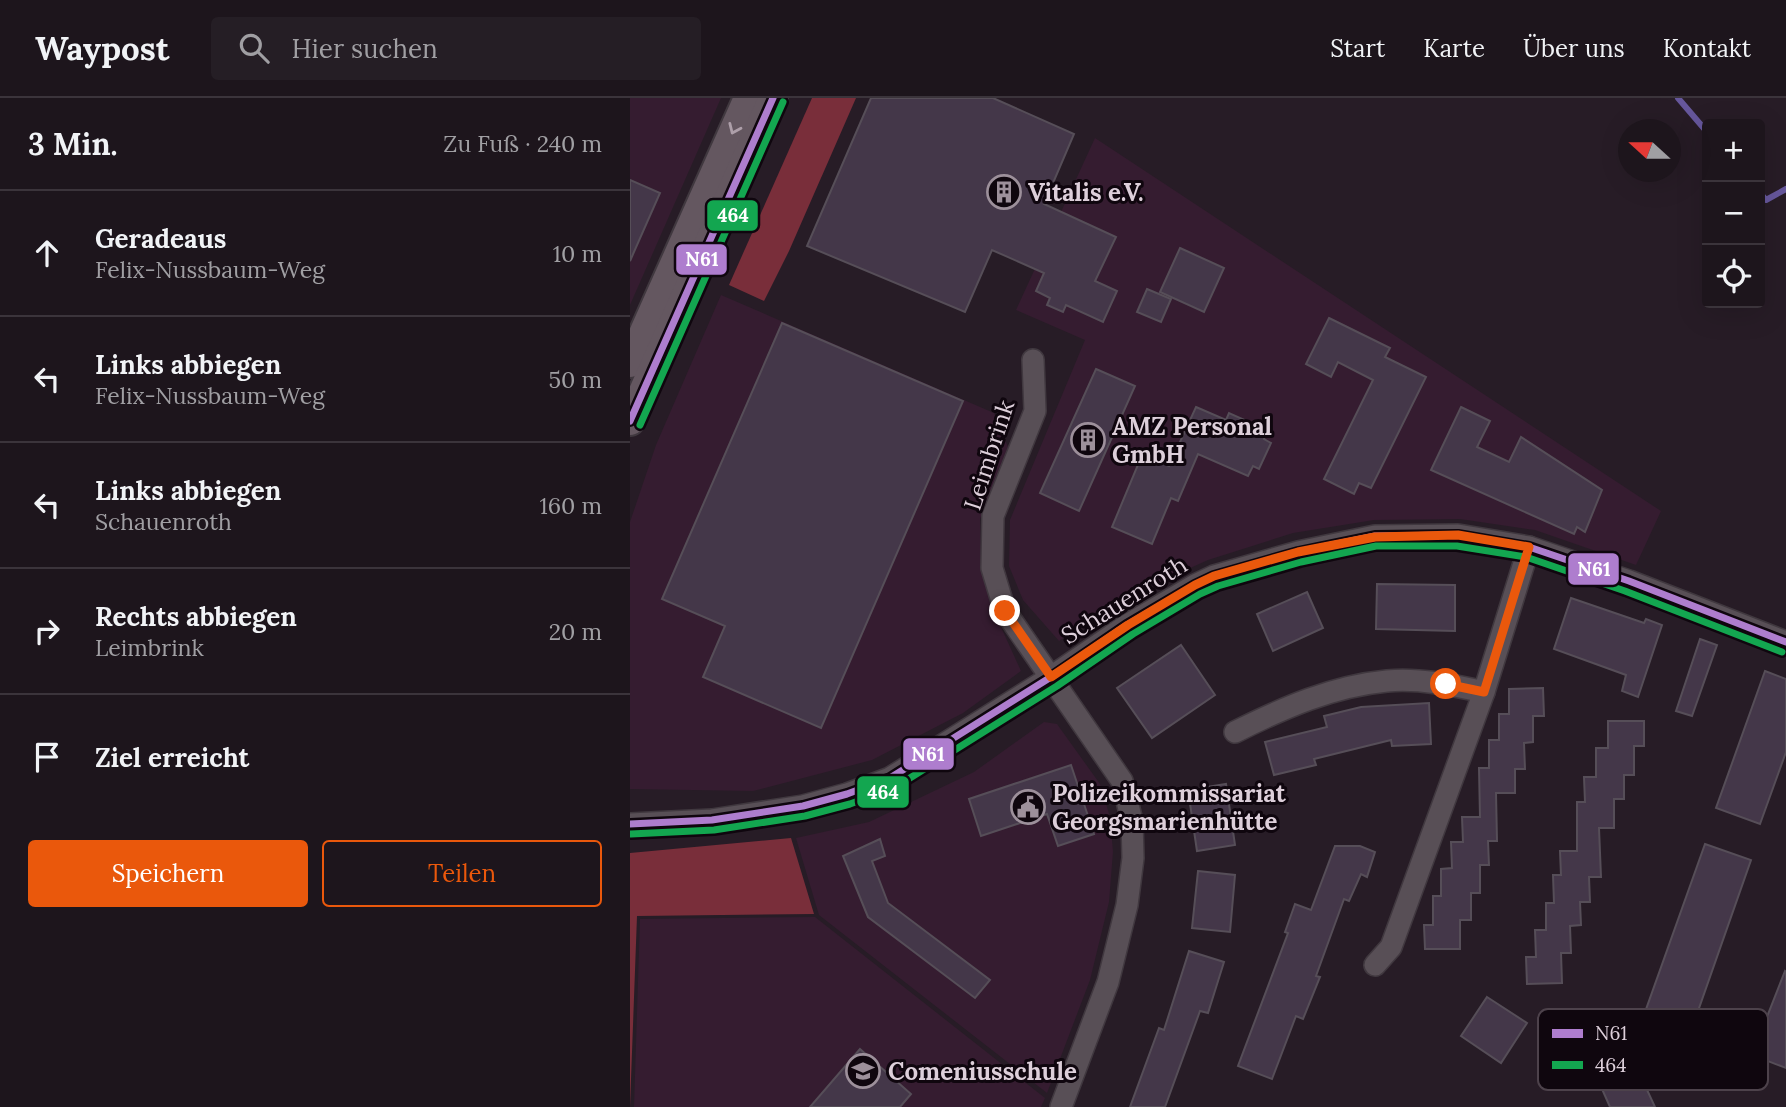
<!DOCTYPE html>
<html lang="de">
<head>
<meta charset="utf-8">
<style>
  body { margin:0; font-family:Lora,serif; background:#251e25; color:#f1f3f6 }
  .controls { position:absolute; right:21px; top:21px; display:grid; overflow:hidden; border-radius:7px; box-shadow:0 7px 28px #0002 }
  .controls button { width:63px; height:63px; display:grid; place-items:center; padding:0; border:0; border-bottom:2px solid #3b343b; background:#1d151c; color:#f1f3f6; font:35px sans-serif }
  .compass { position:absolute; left:988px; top:21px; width:63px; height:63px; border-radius:50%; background:#1d151c; box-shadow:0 7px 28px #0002; rotate:291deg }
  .stop { position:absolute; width:21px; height:21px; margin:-16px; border:5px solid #ea580c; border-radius:50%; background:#fff }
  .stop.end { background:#ea580c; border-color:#fff; box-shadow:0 2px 7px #0008 }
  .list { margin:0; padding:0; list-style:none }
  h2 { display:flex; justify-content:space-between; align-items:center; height:91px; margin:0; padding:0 28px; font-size:30px }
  h2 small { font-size:23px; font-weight:400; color:#a09fa3 }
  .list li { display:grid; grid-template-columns:46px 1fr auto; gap:21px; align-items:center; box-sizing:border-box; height:126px; padding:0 28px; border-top:2px solid #3b343b }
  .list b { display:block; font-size:26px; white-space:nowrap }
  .list p { margin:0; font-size:23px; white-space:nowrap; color:#a09fa3 }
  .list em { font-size:23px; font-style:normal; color:#a09fa3 }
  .actions { display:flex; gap:14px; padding:21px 28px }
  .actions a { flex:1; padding:16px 0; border:2px solid #ea580c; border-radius:7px; text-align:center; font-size:24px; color:#ea580c }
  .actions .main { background:#ea580c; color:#fff }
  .icon { flex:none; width:38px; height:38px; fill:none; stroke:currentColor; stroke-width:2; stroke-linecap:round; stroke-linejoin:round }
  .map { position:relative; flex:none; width:1156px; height:1009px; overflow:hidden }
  header { display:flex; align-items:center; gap:42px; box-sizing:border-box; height:98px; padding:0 35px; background:#1d151c; border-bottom:2px solid #3b343b }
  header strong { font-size:33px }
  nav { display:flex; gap:38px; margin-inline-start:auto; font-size:24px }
  .search { width:490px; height:63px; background:#251e25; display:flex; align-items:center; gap:18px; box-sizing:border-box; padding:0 24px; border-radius:7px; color:#a09fa3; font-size:26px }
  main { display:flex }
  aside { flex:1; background:#1d151c }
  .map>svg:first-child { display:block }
  .built { fill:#351c30 }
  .forest { fill:#792e3a }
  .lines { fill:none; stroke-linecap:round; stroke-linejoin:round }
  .stream { stroke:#66579c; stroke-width:6 }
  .building { fill:#443749; stroke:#564e58; stroke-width:2 }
  .minor-casing { stroke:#40383f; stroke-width:24 }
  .major-casing { stroke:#40383f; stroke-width:32 }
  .minor { stroke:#584f56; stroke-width:21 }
  .major { stroke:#645760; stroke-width:28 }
  .bus-1-casing { stroke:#0f060e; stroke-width:12 }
  .bus-2-casing { stroke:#0f060e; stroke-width:12 }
  .bus-1 { stroke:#ae7dce; stroke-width:7 }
  .bus-2 { stroke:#13a650; stroke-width:7 }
  .oneway { stroke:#ad9fa9 }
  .route { stroke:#ea580c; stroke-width:9 }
  .labels { text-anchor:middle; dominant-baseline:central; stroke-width:6; stroke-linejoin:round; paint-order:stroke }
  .poi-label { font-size:24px; font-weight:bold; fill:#ddcfda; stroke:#0f060e; text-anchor:start }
  .street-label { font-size:24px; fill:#ddcfda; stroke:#0f060e }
  .key { fill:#0f060e; stroke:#4d424b; stroke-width:2 }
  .key-label { font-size:19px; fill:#ddcfda }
  .line-badge { stroke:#0f060e; stroke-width:2.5 }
  .badge-label { font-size:19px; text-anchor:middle; font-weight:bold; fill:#fff }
</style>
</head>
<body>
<header>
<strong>Waypost</strong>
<div class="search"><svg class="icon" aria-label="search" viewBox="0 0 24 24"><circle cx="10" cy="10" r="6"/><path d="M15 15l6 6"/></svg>Hier suchen</div>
<nav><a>Start</a><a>Karte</a><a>Über uns</a><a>Kontakt</a></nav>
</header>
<main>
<aside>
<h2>3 Min.<small>Zu Fuß · 240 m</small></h2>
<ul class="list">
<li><svg class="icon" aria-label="ahead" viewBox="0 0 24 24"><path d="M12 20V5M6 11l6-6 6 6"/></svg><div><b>Geradeaus</b><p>Felix-Nussbaum-Weg</p></div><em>10 m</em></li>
<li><svg class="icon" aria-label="left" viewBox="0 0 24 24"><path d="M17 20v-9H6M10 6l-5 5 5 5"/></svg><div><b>Links abbiegen</b><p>Felix-Nussbaum-Weg</p></div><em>50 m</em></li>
<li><svg class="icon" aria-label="left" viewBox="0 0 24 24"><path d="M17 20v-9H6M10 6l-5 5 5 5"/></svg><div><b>Links abbiegen</b><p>Schauenroth</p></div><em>160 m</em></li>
<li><svg class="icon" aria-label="right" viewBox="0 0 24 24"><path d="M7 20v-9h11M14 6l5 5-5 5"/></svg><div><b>Rechts abbiegen</b><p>Leimbrink</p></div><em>20 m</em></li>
<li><svg class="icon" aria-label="arrive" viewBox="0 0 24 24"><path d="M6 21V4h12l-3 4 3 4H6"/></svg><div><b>Ziel erreicht</b></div></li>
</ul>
<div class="actions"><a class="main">Speichern</a><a>Teilen</a></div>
</aside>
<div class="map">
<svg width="1156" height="1009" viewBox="0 0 1156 1009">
  <rect width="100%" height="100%" fill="#271c26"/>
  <g class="built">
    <path d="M0 0H91L0 207Z"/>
    <path d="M465 40 1031 413 1006 467 905 432 830 421 744 422 663 435 578 462 487 503 429 543 393 502 379 468 380 422 455 242 386 212Z"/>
    <path d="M91 197 364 315 378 349 350 421 351 472 365 516 391 573 333 615 242 662 123 693 0 691V424L26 347Z"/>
    <path d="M414 624 427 626 470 686 480 719 483 754 479 804 460 882 417 995 189 817 166 740 239 724 344 674Z"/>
    <path d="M185 819 415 1000 411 1009H4L10 821Z"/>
  </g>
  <g class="forest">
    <path d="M182 0H226L159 153 134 203 99 187Z"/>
    <path d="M161 740 184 816 7 818 0 1009V755Z"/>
  </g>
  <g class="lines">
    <g class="stream">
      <path d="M1048 0 1077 34"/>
      <path d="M1130 95 1136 102 1156 91"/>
    </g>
  </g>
  <g class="building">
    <path d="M241 0H363L444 36 414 106 486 139 465 183 487 193 473 224 436 207 433 214 417 207 420 200 406 193 414 175 362 152 335 214 177 148Z"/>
    <path d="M0 82 30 95 0 163Z"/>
    <path d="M550 150 594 170 574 214 530 194Z"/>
    <path d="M517 191 541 201 531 224 507 214Z"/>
    <path d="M699 220 760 250 755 259 796 279 741 390 729 385 724 396 694 381 743 282 708 264 701 279 676 266Z"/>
    <path d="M152 225 333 303 191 630 73 579 95 528 32 501Z"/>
    <path d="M466 271 505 288 449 413 410 395Z"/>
    <path d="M566 309 596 322 599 315 637 332 634 341 641 345 629 371 623 368 618 378 568 356 548 403 541 400 522 446 482 429 512 357 539 368Z"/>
    <path d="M831 309 860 323 847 349 879 364 891 339 972 392 955 434 947 429 944 436 801 372Z"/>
    <path d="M747 486 825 487V533L746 531Z"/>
    <path d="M677 494 693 530 643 553 627 516Z"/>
    <path d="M941 500 1014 525 1016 521 1032 527 1008 599 992 593 996 577 924 551Z"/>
    <path d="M1070 541 1087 547 1062 618 1046 613Z"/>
    <path d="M551 547 585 597 522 640 487 590Z"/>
    <path d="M1135 573 1156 581V654L1130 726 1086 710Z"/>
    <path d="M913 590 914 618H903V644L894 645 895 671H885V695H866L867 743H858L859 767H850V795H841V822H830V851H795L794 827H803V798H811V771L822 770 821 744H833L832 719H850L849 670H859V642H869V616H879V591Z"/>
    <path d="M799 605 801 646 762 648 761 642 684 661 686 667 644 677 635 644 697 629 694 618 731 609Z"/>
    <path d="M978 623H1014V648H1004V677H994V701H984V730H969L971 779H959L960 804H950L951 827 940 828 941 855H931L932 885 897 886 896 859H906L905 832H916V805H924L923 777H931L930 753H947V704H955L954 679H966V650H978Z"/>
    <path d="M441 667 464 736 428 748 417 716 351 738 339 701Z"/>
    <path d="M596 686 605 747 567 753 558 692Z"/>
    <path d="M250 741 255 758 242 763 258 805 360 882 345 900 238 819 213 758Z"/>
    <path d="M1075 746 1121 762 1061 933 1014 917Z"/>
    <path d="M705 748H730L745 754 737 779 731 776 719 803 714 801 686 878 690 879 673 921 666 918 642 981 608 968 658 835 655 834 665 806 681 812Z"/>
    <path d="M568 773 605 777 600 834 562 830Z"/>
    <path d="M559 853 594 864 578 915 570 913 535 1009H500L529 930 534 932Z"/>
    <path d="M1155 873 1156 874V970L1122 957Z"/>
    <path d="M857 899 897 925 871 965 831 938Z"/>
    <path d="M230 951 281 996 270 1009H180Z"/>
    <path d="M1005 966 1025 1009H980L968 982Z"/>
  </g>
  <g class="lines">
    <g class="minor-casing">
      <g id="minor">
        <path d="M403 262 405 313 363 418 362 470 375 513 492 683 502 723 503 760 497 807 478 884 431 1009"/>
        <path d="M605 634C653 610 703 588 757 583 789 580 823 587 854 594"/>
        <path d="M0 726 82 722 173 708 217 696 260 680 421 579 497 527 565 487 584 478 668 454 745 438 828 437 899 449 999 483 1156 544"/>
        <path d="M745 867 761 849 854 594 899 449"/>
      </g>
    </g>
    <g class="major-casing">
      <g id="major">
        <path d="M0 265 118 0"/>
        <path d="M0 323 143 0"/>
      </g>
    </g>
    <use href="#minor" class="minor"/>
    <use href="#major" class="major"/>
    <g class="bus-1-casing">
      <g id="bus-1">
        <path d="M0 323 143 0"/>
        <path d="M0 726 82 722 173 708 217 696 260 680 421 579 497 527 565 487 584 478 668 454 745 438 828 437 899 449 999 483 1156 544"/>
      </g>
    </g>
    <g class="bus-2-casing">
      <g id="bus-2">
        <path d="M10 327 153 4"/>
        <path d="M1 736 84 732 175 718 220 706 264 690 427 588 503 536 570 496 588 488 671 464 746 448H827L896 459 995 493 1152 554"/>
      </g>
    </g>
    <use href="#bus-1" class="bus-1"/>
    <use href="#bus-2" class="bus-2"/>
  </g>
  <defs><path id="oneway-chevron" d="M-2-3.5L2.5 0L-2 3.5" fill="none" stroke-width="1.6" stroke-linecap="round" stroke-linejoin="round" transform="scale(1.75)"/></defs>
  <use class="oneway" href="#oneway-chevron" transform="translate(104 31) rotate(114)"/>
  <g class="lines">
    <path class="route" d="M375 513 421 579 498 527 565 487 584 478 668 454 745 439 828 437 899 449 854 594 816 586"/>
  </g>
  <defs>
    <g id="building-ring" transform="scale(1.75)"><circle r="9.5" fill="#0f060e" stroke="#9d909b" stroke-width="1.5"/><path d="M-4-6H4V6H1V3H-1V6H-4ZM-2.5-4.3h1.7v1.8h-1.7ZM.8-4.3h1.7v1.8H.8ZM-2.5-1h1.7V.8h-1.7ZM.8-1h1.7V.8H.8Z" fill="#9d909b"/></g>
    <g id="civic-ring" transform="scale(1.75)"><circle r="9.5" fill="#0f060e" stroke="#9d909b" stroke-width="1.5"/><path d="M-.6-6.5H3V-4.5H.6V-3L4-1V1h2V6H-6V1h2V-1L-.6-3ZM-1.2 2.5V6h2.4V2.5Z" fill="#9d909b"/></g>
    <g id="school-ring" transform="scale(1.75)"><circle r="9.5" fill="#0f060e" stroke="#9d909b" stroke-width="1.5"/><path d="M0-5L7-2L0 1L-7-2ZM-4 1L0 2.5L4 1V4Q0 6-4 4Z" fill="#9d909b"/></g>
  </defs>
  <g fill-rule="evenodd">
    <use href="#building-ring" x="374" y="94"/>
    <use href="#building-ring" x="458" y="342"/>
    <use href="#civic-ring" x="398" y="709"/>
    <use href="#school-ring" x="233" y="973"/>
  </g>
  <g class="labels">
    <g class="poi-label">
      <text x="398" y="94">Vitalis e.V.</text>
      <text x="482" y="328">AMZ Personal<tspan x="482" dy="28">GmbH</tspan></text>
      <text x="422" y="695">Polizeikommissariat<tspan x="422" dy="28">Georgsmarienhütte</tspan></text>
      <text x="258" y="973">Comeniusschule</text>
    </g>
    <g class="street-label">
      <text transform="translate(359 357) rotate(-72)">Leimbrink</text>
      <text transform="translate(494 502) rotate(-32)">Schauenroth</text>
    </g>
  </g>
  <rect x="908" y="911" width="230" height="81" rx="10" class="key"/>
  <rect x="922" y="931" width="31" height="9" fill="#ae7dce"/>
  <rect x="922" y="963" width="31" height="8" fill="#13a650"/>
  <g class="key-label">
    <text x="965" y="942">N61</text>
    <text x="965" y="974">464</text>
  </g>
  <g class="line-badge">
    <rect x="76" y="101" width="53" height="33" rx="7" fill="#13a650"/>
    <rect x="45" y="145" width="53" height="33" rx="7" fill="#ae7dce"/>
    <rect x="937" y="454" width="53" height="34" rx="7" fill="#ae7dce"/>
    <rect x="272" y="639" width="53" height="34" rx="7" fill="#ae7dce"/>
    <rect x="226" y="677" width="54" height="34" rx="7" fill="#13a650"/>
  </g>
  <g class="badge-label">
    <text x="103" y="124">464</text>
    <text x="72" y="168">N61</text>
    <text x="964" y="478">N61</text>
    <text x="298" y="663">N61</text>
    <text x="253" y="701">464</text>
  </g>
</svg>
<div class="controls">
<button>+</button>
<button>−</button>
<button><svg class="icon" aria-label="locate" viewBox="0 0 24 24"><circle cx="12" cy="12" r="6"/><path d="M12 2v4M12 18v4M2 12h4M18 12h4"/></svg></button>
</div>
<svg class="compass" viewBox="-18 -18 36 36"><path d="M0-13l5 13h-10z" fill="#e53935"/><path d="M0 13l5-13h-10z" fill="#a09fa3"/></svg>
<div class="stop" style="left:816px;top:586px"></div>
<div class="stop end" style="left:375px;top:513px"></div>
</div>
</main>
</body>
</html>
